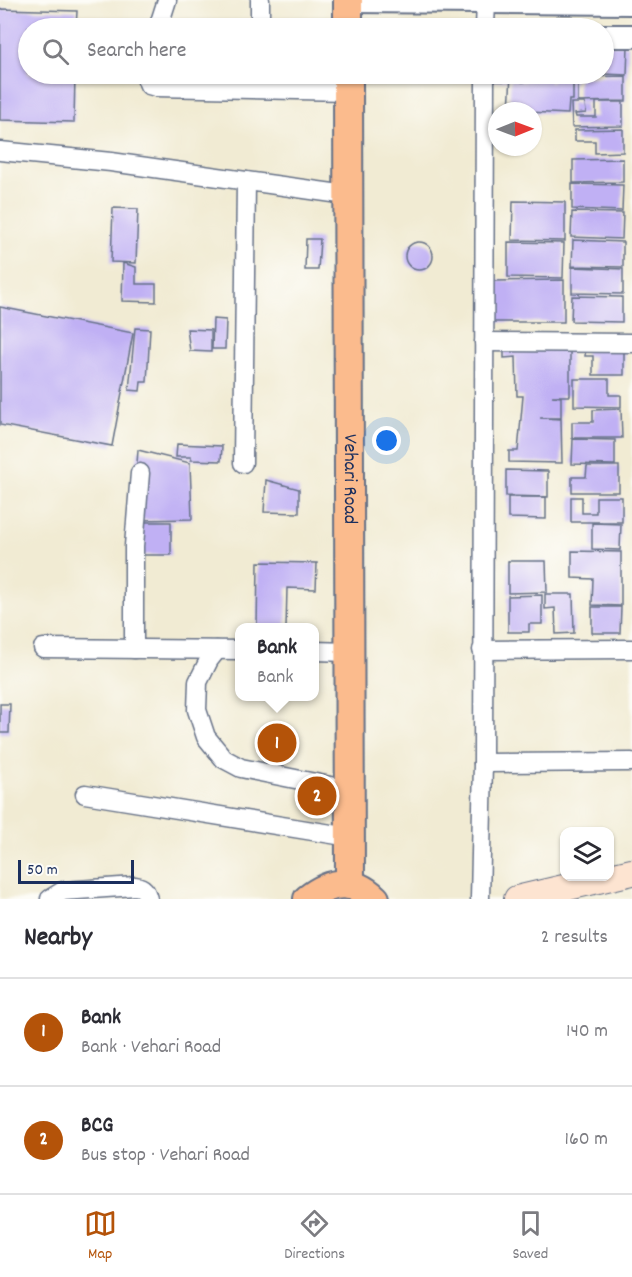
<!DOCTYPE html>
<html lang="en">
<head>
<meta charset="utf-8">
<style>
  body { margin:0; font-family:Dekko,sans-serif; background:#f2f2f3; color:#2b2b33 }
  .controls { position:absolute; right:18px; bottom:18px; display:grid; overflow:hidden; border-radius:12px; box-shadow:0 2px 4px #0004 }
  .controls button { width:54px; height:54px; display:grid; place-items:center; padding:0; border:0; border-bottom:2px solid #e1e1e2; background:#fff; color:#2b2b33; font:30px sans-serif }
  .compass { position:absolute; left:488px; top:102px; width:54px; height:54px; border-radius:50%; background:#fff; box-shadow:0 2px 4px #0004; rotate:89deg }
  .scale { position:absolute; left:18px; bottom:15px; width:116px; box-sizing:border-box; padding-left:6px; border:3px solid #1b2f5e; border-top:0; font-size:16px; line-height:21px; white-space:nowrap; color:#1b2f5e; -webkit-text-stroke:4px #fdfcf7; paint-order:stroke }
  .you { position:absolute; left:387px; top:441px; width:21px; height:21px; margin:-15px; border:4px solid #fff; border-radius:50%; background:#1a73e8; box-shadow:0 0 0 9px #1a73e833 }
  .badge { display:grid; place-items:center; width:39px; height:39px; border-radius:50%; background:#b45309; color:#fff; font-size:20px; font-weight:700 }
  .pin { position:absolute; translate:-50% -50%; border:3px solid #fff; box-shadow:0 2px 6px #0006 }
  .popup { position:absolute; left:235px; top:623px; width:84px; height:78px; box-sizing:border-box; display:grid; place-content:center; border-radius:12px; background:#fff; filter:drop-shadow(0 2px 4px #0005); font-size:20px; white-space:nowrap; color:#7c7c81 }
  .popup b { font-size:22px; color:#2b2b33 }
  .popup::after { content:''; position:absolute; left:50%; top:100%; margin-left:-12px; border:12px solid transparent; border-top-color:#fff }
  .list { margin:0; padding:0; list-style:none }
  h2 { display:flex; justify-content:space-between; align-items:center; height:78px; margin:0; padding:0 24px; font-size:26px }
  h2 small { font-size:20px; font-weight:400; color:#7c7c81 }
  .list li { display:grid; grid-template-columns:39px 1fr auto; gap:18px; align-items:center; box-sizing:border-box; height:108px; padding:0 24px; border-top:2px solid #e1e1e2 }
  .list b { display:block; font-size:22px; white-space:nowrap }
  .list p { margin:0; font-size:20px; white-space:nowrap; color:#7c7c81 }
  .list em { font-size:20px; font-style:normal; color:#7c7c81 }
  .icon { flex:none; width:33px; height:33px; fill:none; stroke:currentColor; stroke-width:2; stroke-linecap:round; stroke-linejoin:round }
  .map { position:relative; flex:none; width:632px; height:899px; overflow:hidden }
  .search { position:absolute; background:#fff; box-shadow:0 2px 4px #0004; left:18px; right:18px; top:18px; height:66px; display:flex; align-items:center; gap:15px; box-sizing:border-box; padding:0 21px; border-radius:33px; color:#7c7c81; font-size:22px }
  .sheet { height:294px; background:#fff }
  nav { display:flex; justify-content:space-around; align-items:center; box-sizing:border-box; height:84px; border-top:2px solid #e1e1e2; background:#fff; font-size:16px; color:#7c7c81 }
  nav a { display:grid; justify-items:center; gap:3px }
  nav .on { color:#b45309 }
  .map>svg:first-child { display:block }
  .building { fill:#c0b0f4 }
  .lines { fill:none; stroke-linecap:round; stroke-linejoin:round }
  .minor-casing { stroke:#667187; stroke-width:21 }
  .tertiary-casing { stroke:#667187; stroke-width:26 }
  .secondary-casing { stroke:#667187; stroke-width:28 }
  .primary-casing { stroke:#667187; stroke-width:32 }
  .minor { stroke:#fff; stroke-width:18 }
  .tertiary { stroke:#fff; stroke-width:22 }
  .secondary { stroke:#fde4d1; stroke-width:26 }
  .primary { stroke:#fbbb8d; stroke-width:28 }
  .labels { text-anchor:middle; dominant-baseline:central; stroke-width:4.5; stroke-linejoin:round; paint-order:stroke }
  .street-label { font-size:20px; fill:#1b2f5e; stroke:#fdfcf7 }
</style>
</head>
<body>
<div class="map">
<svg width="632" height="899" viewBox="0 0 632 899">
  <rect width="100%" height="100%" fill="#fdfcf7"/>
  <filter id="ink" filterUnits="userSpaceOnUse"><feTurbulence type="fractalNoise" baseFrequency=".0167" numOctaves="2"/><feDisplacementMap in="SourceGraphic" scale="12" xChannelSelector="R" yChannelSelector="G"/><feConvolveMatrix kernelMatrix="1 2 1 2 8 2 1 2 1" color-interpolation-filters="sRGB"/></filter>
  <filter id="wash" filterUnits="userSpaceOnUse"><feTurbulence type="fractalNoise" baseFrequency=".008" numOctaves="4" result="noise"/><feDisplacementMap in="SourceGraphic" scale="24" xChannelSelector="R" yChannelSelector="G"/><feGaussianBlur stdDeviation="1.35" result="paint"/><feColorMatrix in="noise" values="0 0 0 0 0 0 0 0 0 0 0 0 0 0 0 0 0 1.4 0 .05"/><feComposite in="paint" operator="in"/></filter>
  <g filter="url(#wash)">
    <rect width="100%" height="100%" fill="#f1ebd3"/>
    <g id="blocks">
      <g class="building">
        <path d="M0 9 77 11 76 28H28V74H75L74 122 0 120Z"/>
        <path d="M605 45H628L627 75 604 74Z"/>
        <rect x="488" y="74" width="20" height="7"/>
        <path d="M511 74H522V82H524V74H550V83H552V74H575V82H565L573 83V100H569L568 114 509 111Z"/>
        <path d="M626 76V101L578 102V77Z"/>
        <path d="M596 102H623V126L572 127 571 103H585L586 113 575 114 576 117H596Z"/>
        <path d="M623 129V152L595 153V141H575V130Z"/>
        <path d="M623 159V182L573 183V160Z"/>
        <path d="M572 184 623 185 622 211 572 209Z"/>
        <path d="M513 201 565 202V241L512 240Z"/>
        <path d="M113 208 138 209 136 263 111 262Z"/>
        <path d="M572 212 623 213 622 239 571 237Z"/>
        <path d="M306 239H320L318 270H305Z"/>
        <path d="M573 240 623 242V267L572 266Z"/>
        <path d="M508 242 564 243 563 278 508 277Z"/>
        <circle cx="419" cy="256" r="14"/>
        <path d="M123 263 136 267V284H156V302L122 301Z"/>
        <path d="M572 267 623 269V294L572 293Z"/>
        <path d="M564 280V322H490L489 281Z"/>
        <path d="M572 296 622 297V322L571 321Z"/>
        <path d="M0 307 133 333 112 446 0 425Z"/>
        <path d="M213 319 226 320 225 349H212Z"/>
        <path d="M135 328 150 329 147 382H141L140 391 129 390Z"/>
        <path d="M187 329 211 330V352L190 351Z"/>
        <path d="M570 347V396H552L561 397V418H540L561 419 562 463 509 462V451H518L523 396H517L516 357 504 358V348Z"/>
        <path d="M586 347 624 348V375H593V356H585Z"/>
        <path d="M574 379H609V395H621V407L574 406Z"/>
        <path d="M621 409 622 438H572V422H593V410Z"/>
        <path d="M573 439 615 440V465L572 464Z"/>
        <path d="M177 444 222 446 221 461 191 460V457H176Z"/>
        <path d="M138 450 190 463 192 519 141 520 135 490Z"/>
        <path d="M587 466H619V492H572V477H586Z"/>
        <path d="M506 470 548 471V497L506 496Z"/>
        <path d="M266 480 299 489V513L264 512Z"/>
        <path d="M508 497H546V519L508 518Z"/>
        <path d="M571 497H582V513H596V497H622V522H571Z"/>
        <path d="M131 522H171V555H132Z"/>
        <path d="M592 523 621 524 620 550 592 549Z"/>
        <path d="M572 551 621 552V606L592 605 593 579 572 578Z"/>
        <path d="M508 561H546L547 592 508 593Z"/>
        <path d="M258 562 317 563 316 589 287 588 286 628H257Z"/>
        <path d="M545 594H573L574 633 556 634 555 608 545 609Z"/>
        <path d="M542 595V624H529V632H508V596Z"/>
        <path d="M592 607H621L620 633H592Z"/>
        <path d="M0 704H10L9 733H0Z"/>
      </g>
    </g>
  </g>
  <g filter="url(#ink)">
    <use href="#blocks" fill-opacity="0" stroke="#667187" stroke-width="1.5"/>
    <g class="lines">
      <g class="minor-casing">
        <g id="minor">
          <path d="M260 0V28"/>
          <path d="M158 28 167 0"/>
          <path d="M485 28 486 0"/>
          <path d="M144 74 149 85 156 87 347 91"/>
          <path d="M0 151 111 162 347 195"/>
          <path d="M484 342 632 343"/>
          <path d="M243 463 246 181"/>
          <path d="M43 648 240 650"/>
          <path d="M134 649V546L140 473"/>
          <path d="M217 650 209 660 198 682 197 710 206 737 224 759 241 768 350 790"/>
          <path d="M482 650 632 649"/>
          <path d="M314 651 349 652"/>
          <path d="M483 763 632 762"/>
          <path d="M85 794 350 837"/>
          <path d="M50 899 63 891 135 886C144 887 146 891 148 899"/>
          <path d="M480 899 483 763 485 74"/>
        </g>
      </g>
      <g class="tertiary-casing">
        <g id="tertiary">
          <path d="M348 1 632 3"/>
          <path d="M604 36H632"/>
        </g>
      </g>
      <g class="secondary-casing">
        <path id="secondary" d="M517 899 632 872"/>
      </g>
      <g class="primary-casing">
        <g id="primary">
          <path d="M348 28V0"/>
          <path id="s1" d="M348 74 350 885"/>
          <path d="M308 899C331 881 353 878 375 899"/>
        </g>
      </g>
      <use href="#minor" class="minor"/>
      <use href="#tertiary" class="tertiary"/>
      <use href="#secondary" class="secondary"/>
      <use href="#primary" class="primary"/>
    </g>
  </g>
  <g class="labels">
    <g class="street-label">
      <text stroke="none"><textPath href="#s1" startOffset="405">Vehari Road</textPath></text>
    </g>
  </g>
</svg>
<div class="controls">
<button><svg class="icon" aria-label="layers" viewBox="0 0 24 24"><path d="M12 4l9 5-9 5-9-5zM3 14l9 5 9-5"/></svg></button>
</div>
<svg class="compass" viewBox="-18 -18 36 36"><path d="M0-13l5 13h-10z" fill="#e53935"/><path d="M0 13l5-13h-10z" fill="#7c7c81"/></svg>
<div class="scale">50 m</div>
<div class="you"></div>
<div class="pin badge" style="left:277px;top:743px">1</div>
<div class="popup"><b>Bank</b>Bank</div>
<div class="pin badge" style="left:317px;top:796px">2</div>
<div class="search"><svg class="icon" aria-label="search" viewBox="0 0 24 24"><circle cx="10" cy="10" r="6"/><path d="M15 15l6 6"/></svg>Search here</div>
</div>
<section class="sheet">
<h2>Nearby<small>2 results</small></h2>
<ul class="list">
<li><span class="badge">1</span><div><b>Bank</b><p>Bank · Vehari Road</p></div><em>140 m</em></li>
<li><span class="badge">2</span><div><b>BCG</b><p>Bus stop · Vehari Road</p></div><em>160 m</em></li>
</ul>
</section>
<nav>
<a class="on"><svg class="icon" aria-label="map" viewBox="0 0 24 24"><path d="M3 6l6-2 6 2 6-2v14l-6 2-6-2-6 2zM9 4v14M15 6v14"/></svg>Map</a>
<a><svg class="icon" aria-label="directions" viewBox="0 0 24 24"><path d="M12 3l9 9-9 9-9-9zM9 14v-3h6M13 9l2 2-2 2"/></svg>Directions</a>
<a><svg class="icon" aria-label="saved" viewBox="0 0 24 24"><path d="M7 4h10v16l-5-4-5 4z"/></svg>Saved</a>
</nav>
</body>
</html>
